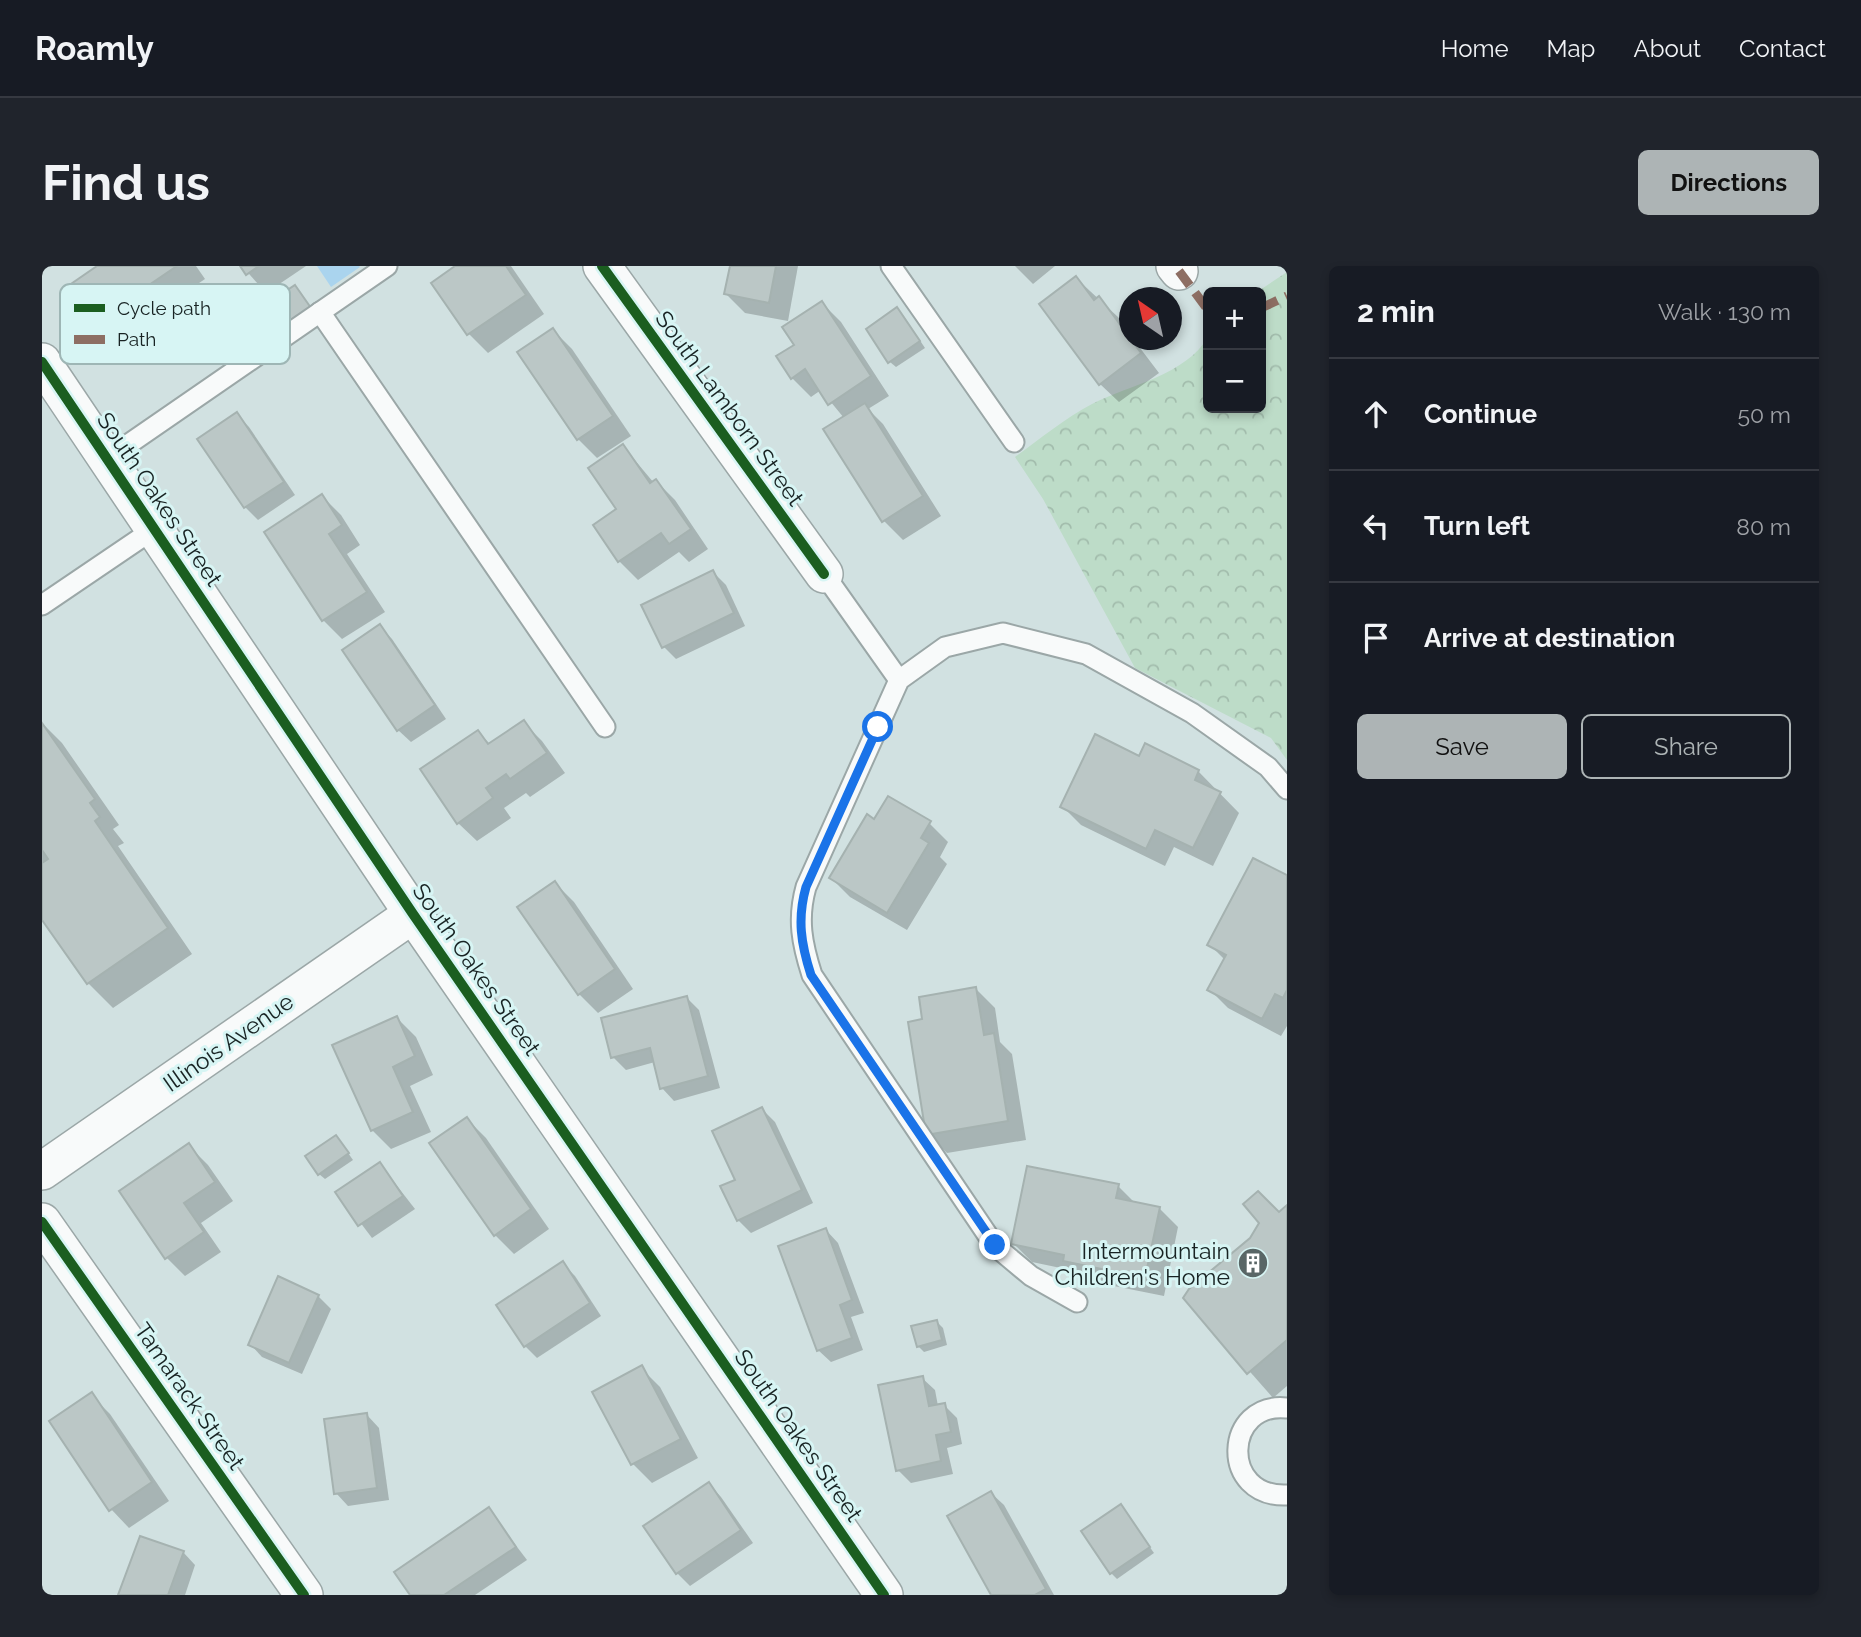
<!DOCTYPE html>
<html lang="en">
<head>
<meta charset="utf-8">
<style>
  body { margin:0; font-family:Raleway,sans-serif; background:#20242c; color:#f1f3f6 }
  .controls { position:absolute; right:21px; top:21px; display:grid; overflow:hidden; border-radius:10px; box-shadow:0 4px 10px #0003 }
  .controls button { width:63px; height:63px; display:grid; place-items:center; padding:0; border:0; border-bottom:2px solid #363941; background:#171b24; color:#f1f3f6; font:35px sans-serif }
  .compass { position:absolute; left:1077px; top:21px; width:63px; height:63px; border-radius:50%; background:#171b24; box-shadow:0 4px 10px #0003; rotate:326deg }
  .stop { position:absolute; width:21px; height:21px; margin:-16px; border:5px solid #1a73e8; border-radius:50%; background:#fff }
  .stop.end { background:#1a73e8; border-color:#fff; box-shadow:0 2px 7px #0008 }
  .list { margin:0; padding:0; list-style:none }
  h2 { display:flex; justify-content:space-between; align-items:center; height:91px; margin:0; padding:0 28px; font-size:30px }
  h2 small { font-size:23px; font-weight:400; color:#9ea1a6 }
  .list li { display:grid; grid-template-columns:46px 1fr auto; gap:21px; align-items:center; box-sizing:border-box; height:112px; padding:0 28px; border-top:2px solid #363941 }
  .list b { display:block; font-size:26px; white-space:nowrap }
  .list em { font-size:23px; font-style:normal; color:#9ea1a6 }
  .actions { display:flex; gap:14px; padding:21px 28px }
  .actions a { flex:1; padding:16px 0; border:2px solid #adb4b5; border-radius:10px; text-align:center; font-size:24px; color:#adb4b5 }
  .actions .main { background:#adb4b5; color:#111 }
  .icon { flex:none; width:38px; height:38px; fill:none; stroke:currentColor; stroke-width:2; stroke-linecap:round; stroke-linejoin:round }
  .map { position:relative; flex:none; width:1245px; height:1329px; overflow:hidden; border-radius:10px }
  header { display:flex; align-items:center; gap:42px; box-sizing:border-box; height:98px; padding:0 35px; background:#171b24; border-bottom:2px solid #363941 }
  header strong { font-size:33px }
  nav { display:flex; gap:38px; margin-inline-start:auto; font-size:24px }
  .intro { display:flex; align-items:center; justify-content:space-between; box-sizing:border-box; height:168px; padding:0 42px }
  h1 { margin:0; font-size:49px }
  .button { padding:18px 32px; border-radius:10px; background:#adb4b5; color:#111; font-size:24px; font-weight:700 }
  main { display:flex; gap:42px; padding:0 42px }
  aside { flex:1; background:#171b24; border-radius:10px; box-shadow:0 4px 10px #0003 }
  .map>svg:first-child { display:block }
  .forest { fill:url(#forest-crowns) }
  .water { fill:#aad4ee }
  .shadow { fill:#0003 }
  .building { fill:#bbc7c6; stroke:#a5b2b0; stroke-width:2 }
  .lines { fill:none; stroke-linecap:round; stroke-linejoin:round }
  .lane-casing { stroke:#9ba7a7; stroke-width:23 }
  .street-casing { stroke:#9ba7a7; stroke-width:40 }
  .lane { stroke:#f8fafa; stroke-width:19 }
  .street { stroke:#f8fafa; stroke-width:37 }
  .quiet { stroke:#8d6e63; stroke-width:9; stroke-dasharray:18 9; stroke-linecap:butt }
  .cycleway-casing { stroke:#d7f5f4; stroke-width:15 }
  .cycleway { stroke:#1b5e20; stroke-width:10 }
  .route { stroke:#1a73e8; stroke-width:9 }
  .labels { text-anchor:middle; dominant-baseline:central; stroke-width:6; stroke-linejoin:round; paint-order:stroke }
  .street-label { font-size:23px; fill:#182323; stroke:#d7f5f4 }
  .poi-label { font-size:23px; fill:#182323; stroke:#d7f5f4; text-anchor:end }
  .key { fill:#d7f5f4; stroke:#9eb6b5; stroke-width:2 }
  .key-label { font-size:19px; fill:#182323 }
</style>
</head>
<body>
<header>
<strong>Roamly</strong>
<nav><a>Home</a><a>Map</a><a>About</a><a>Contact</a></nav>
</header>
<div class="intro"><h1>Find us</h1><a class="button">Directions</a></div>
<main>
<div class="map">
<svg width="1245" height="1329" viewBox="0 0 1245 1329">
  <defs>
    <pattern id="forest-crowns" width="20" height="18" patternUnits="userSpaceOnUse" patternTransform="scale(1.75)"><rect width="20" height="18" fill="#bddcc8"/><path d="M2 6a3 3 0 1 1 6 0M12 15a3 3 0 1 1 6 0" fill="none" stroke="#a2bcac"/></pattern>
  </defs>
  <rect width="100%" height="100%" fill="#d1e1e1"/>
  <path class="forest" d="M1245 6V494L1229 472 1093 402 1001 233 973 191C998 173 1023 152 1050 138 1087 119 1144 109 1166 71V142H1219V26H1215Z"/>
  <path class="water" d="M275 0H317L318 1 289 21Z"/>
  <g class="shadow">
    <path d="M58 0H154L163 13 71 75 52 56Z"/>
    <path d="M200 0H264L224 27Z"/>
    <path d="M416 0H469L502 48 446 87 427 68 392 17Z"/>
    <path d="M690 0H756L746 55 703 47 684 28Z"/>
    <path d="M973 0H1013L991 18Z"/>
    <path d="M1034 12 1076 51 1087 67V74H1092L1117 107 1077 136 1058 118Z"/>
    <path d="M780 37 799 56 847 130 826 143 841 158 899 250 861 274 842 255 784 163 802 152 779 124 769 131 750 112 754 79Z"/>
    <path d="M861 49 883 82 854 101 848 96Z"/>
    <path d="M511 64 530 83 589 170 555 192 536 173 478 86Z"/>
    <path d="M195 149 207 161 253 229 216 254 203 241 158 174Z"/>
    <path d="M581 180 612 217 614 215 633 234 666 283 647 296 637 286 596 314 577 295 576 244Z"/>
    <path d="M280 230 299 249 318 279 305 288 343 346 300 373 281 354Z"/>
    <path d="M671 306 684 319 703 360 634 393 622 381Z"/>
    <path d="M338 361 350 373 404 453 369 476 356 464Z"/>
    <path d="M481 456 500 475 523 507 488 531 484 527 462 542 469 552 435 575 416 557 436 466 448 478Z"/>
    <path d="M0 457 20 477 77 559 71 563 82 577 76 580 150 688 71 742 46 717 0 651Z"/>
    <path d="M1104 480 1156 505 1197 547 1171 600 1132 581 1123 600 1039 559 1020 540 1098 492Z"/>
    <path d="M833 555 887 557 906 576 898 591 905 598 865 664 808 631 789 612Z"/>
    <path d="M1245 611V760L1239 770 1186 742 1167 723 1183 694 1167 678Z"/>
    <path d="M513 617 532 636 591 723 556 747 537 728Z"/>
    <path d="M934 723 953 742 958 776 970 788 984 874 905 887 886 868 882 755Z"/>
    <path d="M645 732 657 744 678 822 632 835 620 822 613 796 584 804 571 791Z"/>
    <path d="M355 752 374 771 391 809 368 820 389 866 349 883 330 864Z"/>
    <path d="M720 843 733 856 771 937 709 967 696 954 681 921 695 915Z"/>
    <path d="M425 853 444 872 507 963 472 988 453 969Z"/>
    <path d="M299 877 311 894 283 913 277 908Z"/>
    <path d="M147 880 166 899 191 935 159 957 179 986 143 1010 124 991Z"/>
    <path d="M338 898 373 943 330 972 296 927Z"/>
    <path d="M1076 920 1094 938 1117 942 1136 961 1122 1030 1042 1014 1033 1005 990 996 971 977Z"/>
    <path d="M1245 941V1120L1231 1132 1143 1032Z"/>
    <path d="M784 964 796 977 822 1047 809 1051 821 1084 789 1096 776 1084Z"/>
    <path d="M520 997 533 1010 559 1050 495 1092 483 1080Z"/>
    <path d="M276 1030 289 1043 260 1108 220 1091 208 1078Z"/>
    <path d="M895 1056 901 1062 905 1079 882 1086 876 1080Z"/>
    <path d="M599 1102 618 1121 656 1192 610 1217 591 1198Z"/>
    <path d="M880 1112 893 1124 896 1140 902 1139 915 1152 920 1178 905 1182 911 1208 869 1217 856 1204Z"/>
    <path d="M49 1129 68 1148 127 1235 87 1262 69 1243Z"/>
    <path d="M325 1149 337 1162 347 1234 306 1240 294 1227Z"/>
    <path d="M667 1218 679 1231 711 1277 648 1320 635 1307 604 1260Z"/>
    <path d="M949 1227 962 1239 1012 1329H951Z"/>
    <path d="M1079 1240 1112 1287 1075 1313 1069 1307Z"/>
    <path d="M447 1244 485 1294 433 1329H370Z"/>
    <path d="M141 1286 153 1299 143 1329H78Z"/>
  </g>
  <g class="building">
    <path d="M55 0H135L51 57 26 20Z"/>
    <path d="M198 0H217L204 9Z"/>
    <path d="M413 0H464L484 29 425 69 389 17Z"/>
    <path d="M688 0H734L727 37 682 28Z"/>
    <path d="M1034 10 1052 34 1057 30 1099 87 1057 119 997 38Z"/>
    <path d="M253 19 269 42 248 56 232 33Z"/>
    <path d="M780 35 829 110 786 139 763 103 749 113 734 90 752 79 740 61Z"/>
    <path d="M855 41 878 75 846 97 824 63Z"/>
    <path d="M511 62 571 150 535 174 475 86Z"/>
    <path d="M823 137 881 230 840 256 781 163Z"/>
    <path d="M195 146 242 216 202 242 155 173Z"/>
    <path d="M581 178 608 217 614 213 649 263 627 278 619 267 576 296 551 259 574 243 546 202Z"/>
    <path d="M280 228 300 259 287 268 325 326 280 355 222 266Z"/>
    <path d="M671 304 692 347 620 382 599 339Z"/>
    <path d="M338 358 393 439 355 465 300 384Z"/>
    <path d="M482 454 505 487 468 513 464 508 444 522 451 532 415 558 378 503 436 464 446 478Z"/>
    <path d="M0 457 53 533 48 537 58 551 53 555 126 662 45 718 0 654V597L6 593 0 584Z"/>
    <path d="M1053 468 1097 490 1103 477 1157 504 1153 514 1179 526 1151 582 1113 564 1104 583 1018 541Z"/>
    <path d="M846 530 889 555 879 572 887 577 845 647 787 612 825 548 832 553Z"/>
    <path d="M1211 592 1245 609V724L1241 732 1233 728 1220 753 1165 724 1184 689 1165 679Z"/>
    <path d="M513 615 573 703 536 729 475 641Z"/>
    <path d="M934 721 942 769 952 767 966 855 884 869 866 756 880 753 877 731Z"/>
    <path d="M645 730 666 810 618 823 608 782 569 792 559 752Z"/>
    <path d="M355 750 373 790 351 801 371 846 329 865 290 779Z"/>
    <path d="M720 841 760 924 695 955 678 920 693 914 670 865Z"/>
    <path d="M425 851 489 943 452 970 387 877Z"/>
    <path d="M294 869 307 887 276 909 263 890Z"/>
    <path d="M147 877 173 916 142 937 162 966 123 993 77 925Z"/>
    <path d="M338 896 361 930 316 960 293 926Z"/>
    <path d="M985 900 1077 918 1074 932 1118 941 1103 1012 1021 995 1022 989 969 978Z"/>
    <path d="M1216 925 1237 946 1245 939V1074L1205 1108 1141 1032 1147 1023 1208 972 1217 957 1201 938Z"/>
    <path d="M784 962 810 1034 798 1039 810 1072 775 1085 736 980Z"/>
    <path d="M521 995 548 1037 482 1081 454 1039Z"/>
    <path d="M236 1010 277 1029 247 1097 206 1079Z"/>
    <path d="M895 1054 900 1074 875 1081 869 1060Z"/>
    <path d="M600 1099 639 1173 589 1199 550 1126Z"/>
    <path d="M881 1110 887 1140 903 1137 909 1166 894 1169 899 1195 854 1205 836 1119Z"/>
    <path d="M50 1126 110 1216 67 1245 7 1155Z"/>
    <path d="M325 1147 335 1222 292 1228 282 1153Z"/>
    <path d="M667 1216 699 1264 634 1308 601 1260Z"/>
    <path d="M949 1225 1004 1323 993 1329H949L905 1250Z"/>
    <path d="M1079 1238 1108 1281 1068 1308 1039 1265Z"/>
    <path d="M447 1241 474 1281 402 1329H368L352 1306Z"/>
    <path d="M98 1270 142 1285 126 1329H76Z"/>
  </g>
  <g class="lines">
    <g class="lane-casing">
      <g id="lane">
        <path d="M849 0 972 176"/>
        <path d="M278 46 563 461"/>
        <path d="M65 193 345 0"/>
        <path d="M782 308 857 414"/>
        <path d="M0 339 112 263"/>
        <path d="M1035 1036 989 1010 953 980 770 709C760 678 755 653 764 621L857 414 903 381 961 367 1044 388 1150 447 1226 501 1245 523"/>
        <path d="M1245 1142C1182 1135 1177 1232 1245 1229"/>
      </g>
    </g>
    <g class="street-casing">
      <g id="street">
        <path d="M560 0 782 308"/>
        <path d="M1133 0 1137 5"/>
        <path d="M0 96 371 648 842 1329"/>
        <path d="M0 905 371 648"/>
        <path d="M0 956 262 1329"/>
      </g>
    </g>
    <use href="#lane" class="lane"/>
    <use href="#street" class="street"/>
    <g class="quiet">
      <path d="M1137 5 1166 44"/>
      <path d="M1219 42 1245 30"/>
    </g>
    <g class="cycleway-casing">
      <g id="cycleway">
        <path d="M560 0 782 308"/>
        <path d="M0 96 371 648 842 1329"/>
        <path d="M0 956 262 1329"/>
      </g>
    </g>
    <use href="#cycleway" class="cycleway"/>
  </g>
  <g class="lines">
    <path class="route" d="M836 461 764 621C755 653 759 678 769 709L953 979"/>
  </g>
  <defs>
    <g id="building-disc" transform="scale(1.575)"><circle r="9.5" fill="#596666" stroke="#d7f5f4"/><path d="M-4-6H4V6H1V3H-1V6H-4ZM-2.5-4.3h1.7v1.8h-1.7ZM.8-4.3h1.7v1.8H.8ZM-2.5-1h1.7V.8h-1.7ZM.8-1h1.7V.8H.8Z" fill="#fff"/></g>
  </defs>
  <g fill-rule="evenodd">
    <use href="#building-disc" x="1211" y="997"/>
  </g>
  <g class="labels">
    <g class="street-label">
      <text transform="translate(688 142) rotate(54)">South Lamborn Street</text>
      <text transform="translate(118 233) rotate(56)">South Oakes Street</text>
      <text transform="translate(435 703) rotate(55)">South Oakes Street</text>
      <text transform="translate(186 776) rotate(-35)">Illinois Avenue</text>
      <text transform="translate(148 1130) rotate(55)">Tamarack Street</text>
      <text transform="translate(757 1169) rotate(55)">South Oakes Street</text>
    </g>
    <g class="poi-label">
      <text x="1188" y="984">Intermountain<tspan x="1188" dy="26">Children's Home</tspan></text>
    </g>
  </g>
  <rect x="18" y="18" width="230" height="80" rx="10" class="key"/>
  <rect x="32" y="38" width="31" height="8" fill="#1b5e20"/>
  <rect x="32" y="69" width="31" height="9" fill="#8d6e63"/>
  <g class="key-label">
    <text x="75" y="49">Cycle path</text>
    <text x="75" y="80">Path</text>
  </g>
</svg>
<div class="controls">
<button>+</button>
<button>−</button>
</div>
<svg class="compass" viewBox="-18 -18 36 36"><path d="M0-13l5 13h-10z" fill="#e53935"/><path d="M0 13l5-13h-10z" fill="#9ea1a6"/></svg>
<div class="stop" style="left:836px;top:461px"></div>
<div class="stop end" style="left:953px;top:979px"></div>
</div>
<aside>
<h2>2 min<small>Walk · 130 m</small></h2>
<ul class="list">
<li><svg class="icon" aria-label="ahead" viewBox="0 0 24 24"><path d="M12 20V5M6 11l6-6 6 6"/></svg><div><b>Continue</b></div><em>50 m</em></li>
<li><svg class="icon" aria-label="left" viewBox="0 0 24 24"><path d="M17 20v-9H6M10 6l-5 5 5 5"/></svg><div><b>Turn left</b></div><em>80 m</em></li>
<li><svg class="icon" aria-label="arrive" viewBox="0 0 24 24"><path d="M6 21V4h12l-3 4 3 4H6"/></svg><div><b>Arrive at destination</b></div></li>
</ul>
<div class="actions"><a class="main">Save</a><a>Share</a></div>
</aside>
</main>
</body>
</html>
